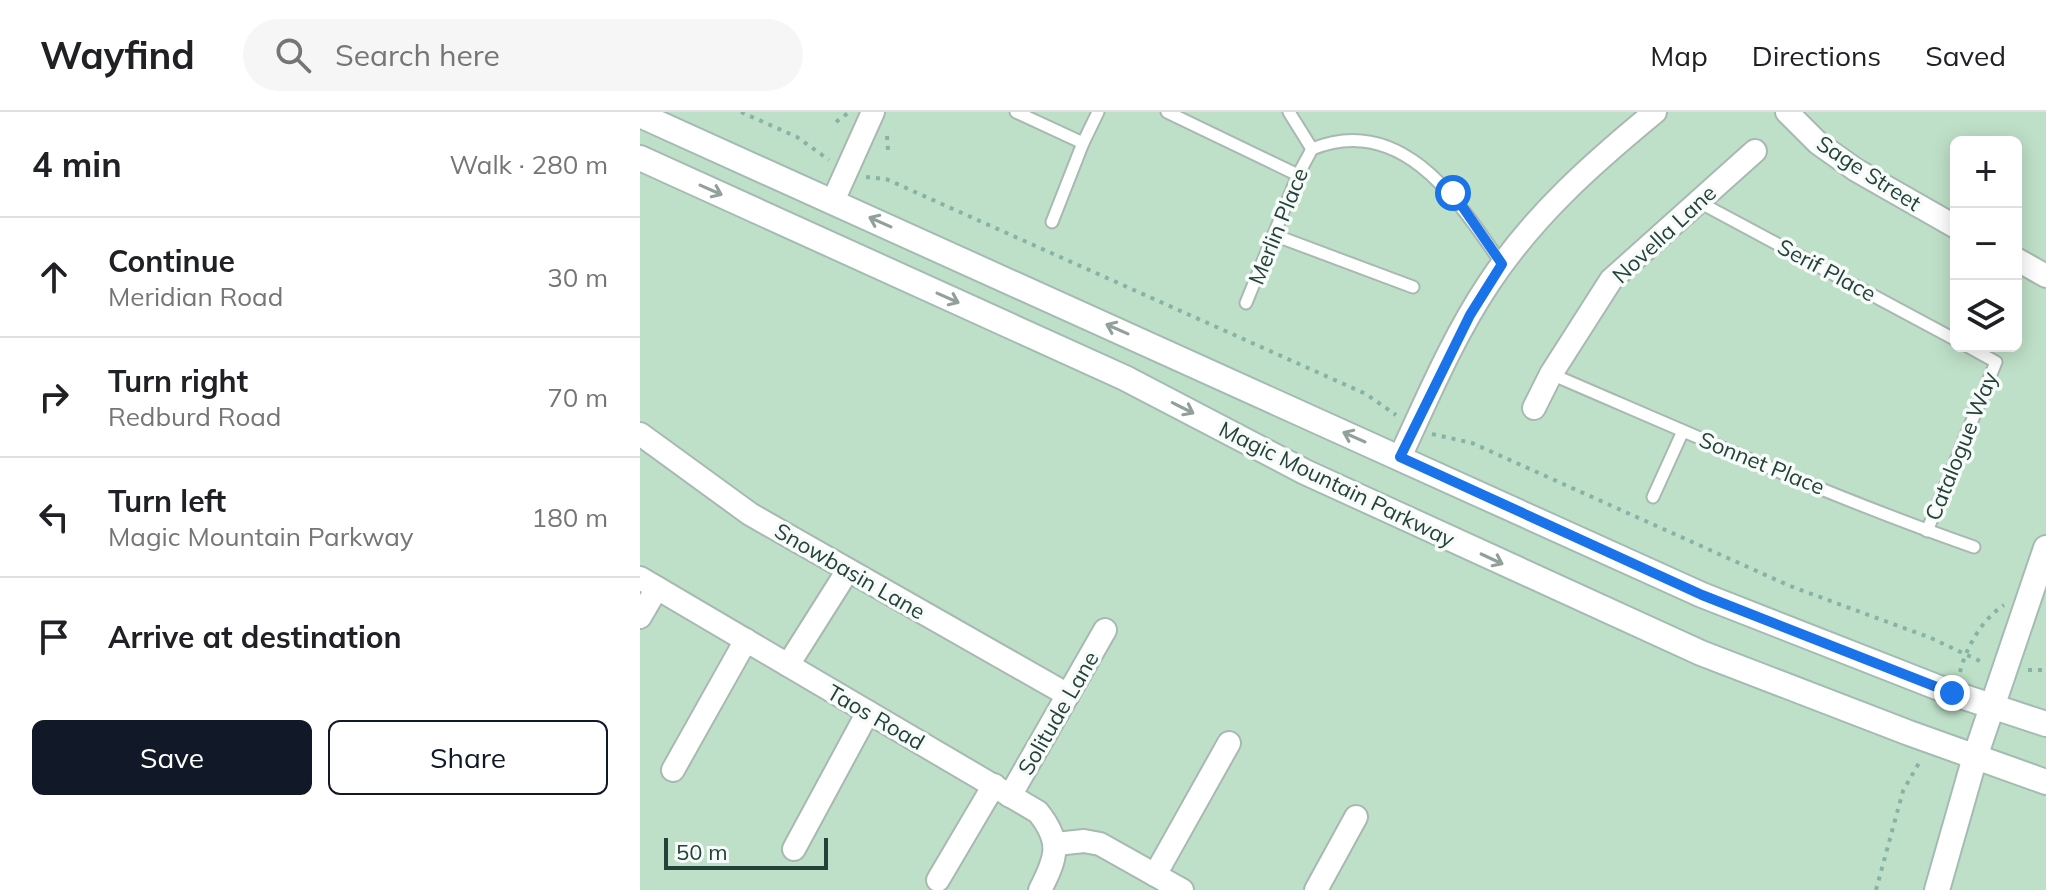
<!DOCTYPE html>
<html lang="en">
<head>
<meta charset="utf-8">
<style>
  body { margin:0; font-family:Mulish,sans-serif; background:#f6f6f6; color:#202124 }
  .controls { position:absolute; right:24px; top:24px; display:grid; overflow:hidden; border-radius:12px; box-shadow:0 4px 20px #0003 }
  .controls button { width:72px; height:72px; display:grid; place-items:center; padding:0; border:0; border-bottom:2px solid #e0e0e0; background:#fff; color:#202124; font:40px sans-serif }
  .scale { position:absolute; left:24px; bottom:20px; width:164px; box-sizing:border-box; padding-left:8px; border:4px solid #24423a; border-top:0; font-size:22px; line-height:28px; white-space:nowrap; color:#24423a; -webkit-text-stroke:6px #f7fbf9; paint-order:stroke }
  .stop { position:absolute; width:24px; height:24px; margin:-18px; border:6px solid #1a73e8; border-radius:50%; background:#fff }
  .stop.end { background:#1a73e8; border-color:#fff; box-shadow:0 2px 8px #0008 }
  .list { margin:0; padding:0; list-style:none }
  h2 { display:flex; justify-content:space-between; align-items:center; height:104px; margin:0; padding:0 32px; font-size:34px }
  h2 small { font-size:26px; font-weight:400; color:#757577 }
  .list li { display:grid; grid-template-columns:52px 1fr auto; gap:24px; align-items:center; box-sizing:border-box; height:120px; padding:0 32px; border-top:2px solid #e0e0e0 }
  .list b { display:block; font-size:30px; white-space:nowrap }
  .list p { margin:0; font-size:26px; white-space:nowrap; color:#757577 }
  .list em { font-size:26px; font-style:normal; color:#757577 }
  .actions { display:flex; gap:16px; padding:24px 32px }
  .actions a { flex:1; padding:18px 0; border:2px solid #111827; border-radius:12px; text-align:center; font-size:28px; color:#111827 }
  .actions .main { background:#111827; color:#fff }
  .icon { flex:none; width:44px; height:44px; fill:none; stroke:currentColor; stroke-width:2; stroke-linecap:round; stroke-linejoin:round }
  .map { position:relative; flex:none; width:1406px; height:778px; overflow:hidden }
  header { display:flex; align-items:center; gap:48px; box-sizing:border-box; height:112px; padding:0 40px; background:#fff; border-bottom:2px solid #e0e0e0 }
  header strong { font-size:38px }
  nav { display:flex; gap:44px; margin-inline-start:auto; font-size:28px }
  .search { width:560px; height:72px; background:#f6f6f6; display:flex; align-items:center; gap:20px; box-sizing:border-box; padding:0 28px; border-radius:44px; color:#757577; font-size:30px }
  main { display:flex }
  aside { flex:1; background:#fff }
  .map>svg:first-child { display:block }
  .green { fill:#bfe0c8; fill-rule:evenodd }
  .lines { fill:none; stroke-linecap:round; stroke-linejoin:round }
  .lane-casing { stroke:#a8b8b2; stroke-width:15 }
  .street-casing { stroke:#a8b8b2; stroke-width:26 }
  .secondary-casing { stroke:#a4bbb3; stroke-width:28 }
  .path { stroke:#86b3a5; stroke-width:4; stroke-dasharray:4 6; stroke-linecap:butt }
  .lane { stroke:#fff; stroke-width:11 }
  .street { stroke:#fff; stroke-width:22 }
  .secondary { stroke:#fff; stroke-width:24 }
  .oneway { stroke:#92a09c }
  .route { stroke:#1a73e8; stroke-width:10 }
  .labels { text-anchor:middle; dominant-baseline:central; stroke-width:7; stroke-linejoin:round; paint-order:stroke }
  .street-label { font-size:22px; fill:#24423a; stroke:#f7fbf9 }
</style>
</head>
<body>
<header>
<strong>Wayfind</strong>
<div class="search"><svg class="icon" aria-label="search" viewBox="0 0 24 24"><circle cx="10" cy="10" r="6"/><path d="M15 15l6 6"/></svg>Search here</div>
<nav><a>Map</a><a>Directions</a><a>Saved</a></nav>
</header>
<main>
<aside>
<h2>4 min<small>Walk · 280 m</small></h2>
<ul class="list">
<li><svg class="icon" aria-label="ahead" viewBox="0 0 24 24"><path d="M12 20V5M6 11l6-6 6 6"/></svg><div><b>Continue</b><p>Meridian Road</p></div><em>30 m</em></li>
<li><svg class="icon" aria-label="right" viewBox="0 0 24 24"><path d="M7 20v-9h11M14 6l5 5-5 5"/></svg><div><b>Turn right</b><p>Redburd Road</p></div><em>70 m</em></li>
<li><svg class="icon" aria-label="left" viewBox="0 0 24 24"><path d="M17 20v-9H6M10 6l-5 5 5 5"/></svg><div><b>Turn left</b><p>Magic Mountain Parkway</p></div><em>180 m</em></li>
<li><svg class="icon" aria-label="arrive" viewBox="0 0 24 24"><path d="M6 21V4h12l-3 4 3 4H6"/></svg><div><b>Arrive at destination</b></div></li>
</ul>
<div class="actions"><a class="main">Save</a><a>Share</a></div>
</aside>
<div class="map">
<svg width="1406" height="778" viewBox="0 0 1406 778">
  <rect width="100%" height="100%" fill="#e6efeb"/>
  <path class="green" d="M0 0H1406V778H0ZM1316 30H1376V234H1316Z"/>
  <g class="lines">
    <g class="lane-casing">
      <g id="lane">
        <path d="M376 0 443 31"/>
        <path d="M527 0 658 63"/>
        <path d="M649 0 672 37"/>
        <path d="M672 37C762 0 819 90 862 152"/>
        <path d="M1057 89 1316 228"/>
        <path d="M412 110 443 31 458 0"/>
        <path d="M634 123 773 175"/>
        <path d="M606 191 658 63 672 37"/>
        <path d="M911 262C1051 322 1191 385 1334 435"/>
        <path d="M1013 385 1043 319"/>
        <path d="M1287 419 1356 250 1327 234"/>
      </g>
    </g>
    <g class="street-casing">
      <g id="street">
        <path d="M1147 0 1178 31 1216 58 1316 115"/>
        <path d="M193 89 233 0"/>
        <path d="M1376 147 1406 164"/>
        <path d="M894 296 911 262 971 168 1115 39"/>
        <path d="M0 322 110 402 428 583"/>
        <path d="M760 345C787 287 813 225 849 171 894 103 953 51 1015 0"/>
        <path d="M0 466 398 700C422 730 417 745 400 778"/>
        <path d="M0 505 17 476"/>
        <path d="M148 553 208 458"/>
        <path d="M33 658 106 528"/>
        <path d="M370 684 465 518"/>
        <path d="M416 732 444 729 460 732 542 778"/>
        <path d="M154 737 228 600"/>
        <path d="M515 763 589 631"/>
        <path d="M298 768 354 673"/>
        <path d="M676 778 716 705"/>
      </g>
    </g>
    <g class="secondary-casing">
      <g id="secondary">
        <path d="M0 3 1062 483 1312 581 1406 612"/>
        <path d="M0 46 485 266 665 360 1061 541 1269 621 1406 670"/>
        <path d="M1297 778 1335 645 1406 436"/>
      </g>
    </g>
    <g class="path">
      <path d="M101 0 157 25 189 48"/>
      <path d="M196 10 208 1"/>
      <path d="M247 24 248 38"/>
      <path d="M226 65 246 67 726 282 756 303"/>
      <path d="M792 322 832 331 1150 474 1291 526 1344 551"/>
      <path d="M1388 558H1406"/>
      <path d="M1320 560C1326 536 1342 507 1364 493"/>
      <path d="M1236 778 1263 679 1280 649"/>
    </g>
    <use href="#lane" class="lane"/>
    <use href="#street" class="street"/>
    <use href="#secondary" class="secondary"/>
  </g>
  <defs><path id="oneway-shaft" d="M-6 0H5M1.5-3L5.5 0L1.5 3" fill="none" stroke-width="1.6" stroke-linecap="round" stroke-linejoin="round" transform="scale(2)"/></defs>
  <g class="oneway">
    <use href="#oneway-shaft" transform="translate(71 78) rotate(24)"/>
    <use href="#oneway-shaft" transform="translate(240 110) rotate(-156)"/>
    <use href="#oneway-shaft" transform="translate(308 186) rotate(24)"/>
    <use href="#oneway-shaft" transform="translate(477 217) rotate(-156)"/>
    <use href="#oneway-shaft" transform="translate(543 296) rotate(27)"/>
    <use href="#oneway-shaft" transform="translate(714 325) rotate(-156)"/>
    <use href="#oneway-shaft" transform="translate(852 447) rotate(25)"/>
  </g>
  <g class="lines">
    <path class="route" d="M813 81 862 152 830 203 760 345 1062 483 1312 581"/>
  </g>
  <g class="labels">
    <g class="street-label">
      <text transform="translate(1229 61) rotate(33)">Sage Street</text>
      <text transform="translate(638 114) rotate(-68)">Merlin Place</text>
      <text transform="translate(1024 122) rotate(-43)">Novella Lane</text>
      <text transform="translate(1187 158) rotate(28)">Serif Place</text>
      <text transform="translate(1321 334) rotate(-68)">Catalogue Way</text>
      <text transform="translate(1122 351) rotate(22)">Sonnet Place</text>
      <text transform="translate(697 372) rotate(26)">Magic Mountain Parkway</text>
      <text transform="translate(210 459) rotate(30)">Snowbasin Lane</text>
      <text transform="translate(418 601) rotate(-60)">Solitude Lane</text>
      <text transform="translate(236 605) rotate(30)">Taos Road</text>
    </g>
  </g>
</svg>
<div class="controls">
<button>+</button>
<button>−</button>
<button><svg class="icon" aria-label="layers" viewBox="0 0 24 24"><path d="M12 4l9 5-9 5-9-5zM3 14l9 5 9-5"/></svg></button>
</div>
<div class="scale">50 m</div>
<div class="stop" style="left:813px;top:81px"></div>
<div class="stop end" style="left:1312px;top:581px"></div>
</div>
</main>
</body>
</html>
